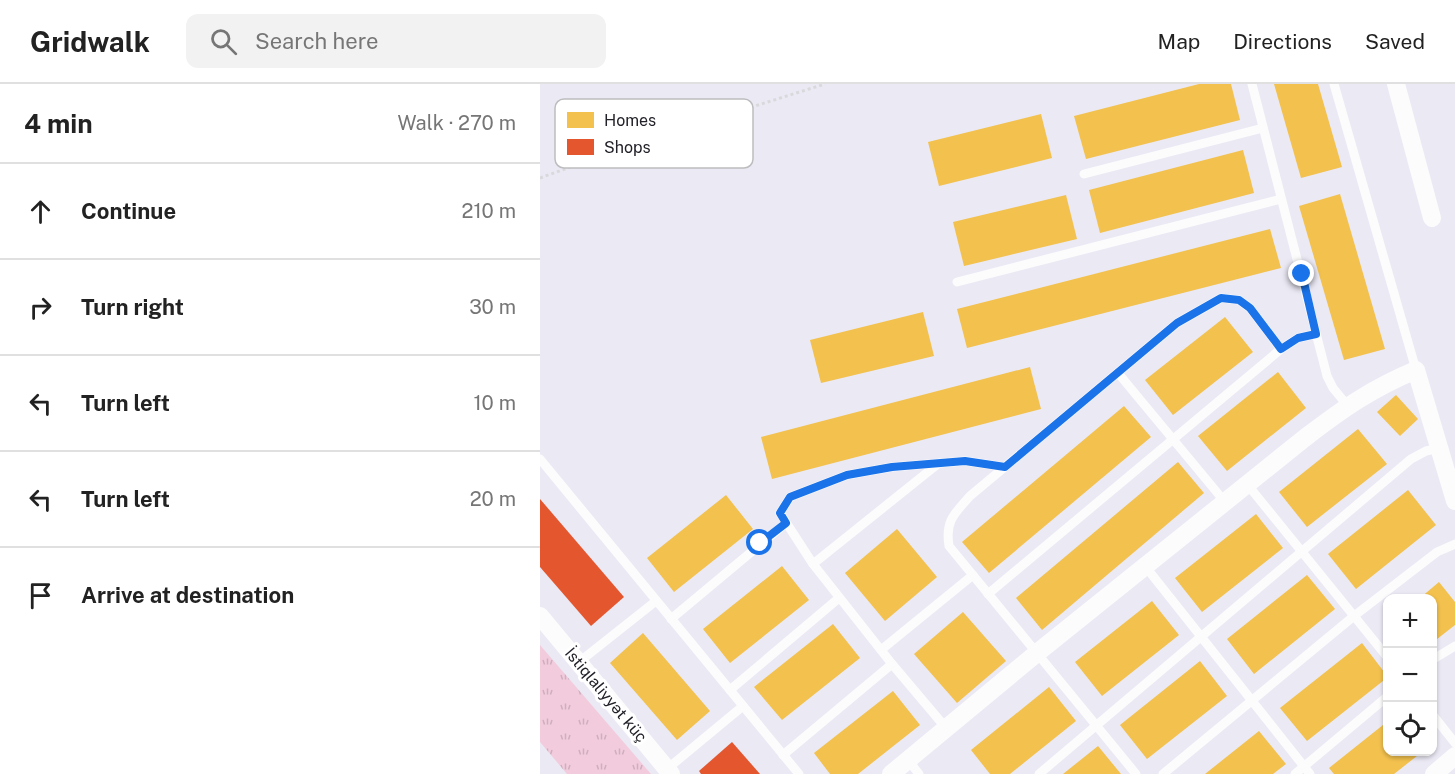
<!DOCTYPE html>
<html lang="en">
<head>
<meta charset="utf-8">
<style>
  body { margin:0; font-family:"Public Sans",sans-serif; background:#f2f2f2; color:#222 }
  .controls { position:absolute; right:18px; bottom:18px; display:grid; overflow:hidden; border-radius:12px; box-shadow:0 2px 4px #0004 }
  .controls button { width:54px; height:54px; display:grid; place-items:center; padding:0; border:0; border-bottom:2px solid #e0e0e0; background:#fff; color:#222; font:30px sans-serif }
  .stop { position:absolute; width:18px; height:18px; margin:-14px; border:4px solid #1a73e8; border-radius:50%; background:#fff }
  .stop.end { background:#1a73e8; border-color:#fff; box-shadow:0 2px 6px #0008 }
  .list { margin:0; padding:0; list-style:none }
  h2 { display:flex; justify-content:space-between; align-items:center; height:78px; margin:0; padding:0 24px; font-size:26px }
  h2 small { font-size:20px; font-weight:400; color:#767676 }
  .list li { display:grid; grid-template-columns:39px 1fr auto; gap:18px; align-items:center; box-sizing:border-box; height:96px; padding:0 24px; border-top:2px solid #e0e0e0 }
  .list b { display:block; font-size:22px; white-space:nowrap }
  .list em { font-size:20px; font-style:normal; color:#767676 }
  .icon { flex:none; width:33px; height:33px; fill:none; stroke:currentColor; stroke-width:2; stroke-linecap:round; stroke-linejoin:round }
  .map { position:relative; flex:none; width:915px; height:690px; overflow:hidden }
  header { display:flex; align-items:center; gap:36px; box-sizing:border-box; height:84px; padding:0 30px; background:#fff; border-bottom:2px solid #e0e0e0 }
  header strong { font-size:28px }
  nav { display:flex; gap:33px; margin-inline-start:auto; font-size:21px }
  .search { width:420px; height:54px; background:#f2f2f2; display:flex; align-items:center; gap:15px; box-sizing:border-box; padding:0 21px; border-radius:12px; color:#767676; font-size:22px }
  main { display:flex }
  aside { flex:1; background:#fff }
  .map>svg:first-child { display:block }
  .park { fill:url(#park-tufts) }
  .homes { fill:#f2c14e }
  .shops { fill:#e4572e }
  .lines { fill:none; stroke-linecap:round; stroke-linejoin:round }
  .path { stroke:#d9d9dc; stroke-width:3; stroke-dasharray:3 3; stroke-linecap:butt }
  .service { stroke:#fcfcfd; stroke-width:9 }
  .minor { stroke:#fcfcfd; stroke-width:18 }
  .route { stroke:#1a73e8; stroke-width:8 }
  .labels { text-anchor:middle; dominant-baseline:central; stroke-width:6; stroke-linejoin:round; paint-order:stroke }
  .street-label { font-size:16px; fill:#232229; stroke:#fff }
  .key { fill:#fff; stroke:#bdbdbf; stroke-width:1.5 }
  .key-label { font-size:16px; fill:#232229 }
</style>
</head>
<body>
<header>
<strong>Gridwalk</strong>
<div class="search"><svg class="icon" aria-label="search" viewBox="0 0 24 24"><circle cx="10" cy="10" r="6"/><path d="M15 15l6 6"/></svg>Search here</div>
<nav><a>Map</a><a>Directions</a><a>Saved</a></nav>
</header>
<main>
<aside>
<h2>4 min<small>Walk · 270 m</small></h2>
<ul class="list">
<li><svg class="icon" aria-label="ahead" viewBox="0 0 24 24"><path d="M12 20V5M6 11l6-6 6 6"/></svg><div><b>Continue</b></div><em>210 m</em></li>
<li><svg class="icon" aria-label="right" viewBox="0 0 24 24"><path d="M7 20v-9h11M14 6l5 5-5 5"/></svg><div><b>Turn right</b></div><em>30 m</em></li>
<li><svg class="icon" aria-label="left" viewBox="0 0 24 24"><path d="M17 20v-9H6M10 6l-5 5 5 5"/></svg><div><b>Turn left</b></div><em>10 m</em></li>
<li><svg class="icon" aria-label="left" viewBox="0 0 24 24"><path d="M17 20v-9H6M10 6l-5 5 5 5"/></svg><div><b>Turn left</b></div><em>20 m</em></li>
<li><svg class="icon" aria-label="arrive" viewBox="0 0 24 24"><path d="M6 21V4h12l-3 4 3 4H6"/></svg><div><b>Arrive at destination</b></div></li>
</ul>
</aside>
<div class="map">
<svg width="915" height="690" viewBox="0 0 915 690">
  <defs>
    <pattern id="park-tufts" width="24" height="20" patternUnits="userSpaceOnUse" patternTransform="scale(1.5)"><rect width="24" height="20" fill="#f2ccdd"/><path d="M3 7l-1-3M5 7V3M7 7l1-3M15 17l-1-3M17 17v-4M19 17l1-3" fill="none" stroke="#cfafbe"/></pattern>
  </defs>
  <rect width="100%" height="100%" fill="#ebe9f4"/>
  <path class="park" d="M0 561 111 690H27L0 658Z"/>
  <g class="homes">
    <path d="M659 0H691L700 36 546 75 534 32Z"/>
    <path d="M734 0H778L802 83 761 94Z"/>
    <path d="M501 30 512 74 399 102 388 58Z"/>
    <path d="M703 66 714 109 560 149 549 106Z"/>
    <path d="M800 110 845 265 804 276 759 122Z"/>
    <path d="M526 111 537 155 424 182 413 138Z"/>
    <path d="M730 145 741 184 427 264 417 225Z"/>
    <path d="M383 228 394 272 281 299 270 256Z"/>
    <path d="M685 233 713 268 633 331 605 296Z"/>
    <path d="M490 283 501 325 232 395 221 353Z"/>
    <path d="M738 288 766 324 687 387 658 352Z"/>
    <path d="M856 311 878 335 860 352 837 328Z"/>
    <path d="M584 322 611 353 449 489 422 458Z"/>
    <path d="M818 345 847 380 767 443 739 408Z"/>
    <path d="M638 378 664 409 502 546 476 514Z"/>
    <path d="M868 406 896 441 816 505 788 470Z"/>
    <path d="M186 411 213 445 134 508 107 474Z"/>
    <path d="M716 430 743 464 662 528 635 494Z"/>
    <path d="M357 445 397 493 345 537 305 489Z"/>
    <path d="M242 482 269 516 190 579 163 545Z"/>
    <path d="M767 491 795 525 714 590 687 555Z"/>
    <path d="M899 498 915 518V541L892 559V514H880Z"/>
    <path d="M612 517 639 551 562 612 535 578Z"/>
    <path d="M423 528 466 577 417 619 374 570Z"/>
    <path d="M293 540 320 574 242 636 214 603Z"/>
    <path d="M103 549 170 627 137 656 70 579Z"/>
    <path d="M822 559 848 593 767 657 740 624Z"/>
    <path d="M660 577 687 612 607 675 580 641Z"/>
    <path d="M509 603 536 637 470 690H450L431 666Z"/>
    <path d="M353 607 380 641 318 690H290L274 669Z"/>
    <path d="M848 637V668H882L854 690H794L789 684Z"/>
    <path d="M719 647 746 680 733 690H665Z"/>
    <path d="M558 662 581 690H523Z"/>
  </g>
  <g class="shops">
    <path d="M0 415 84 513 51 542 0 483Z"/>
    <path d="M192 658 220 690H161L159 687Z"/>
  </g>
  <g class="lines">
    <path class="path" d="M0 94 97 59 285 0"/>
    <g class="service">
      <path d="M712 0 787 292 793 304 807 321"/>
      <path d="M794 0 876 286"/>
      <path d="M544 90 723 44"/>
      <path d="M417 198 741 115"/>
      <path d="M578 289 685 418"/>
      <path d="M0 375 259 690"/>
      <path d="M399 379 273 480 240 429 250 413 307 391 352 383 425 377 465 383"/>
      <path d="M707 400 848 574"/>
      <path d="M273 480 352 580 406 644"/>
      <path d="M605 482 770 690"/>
      <path d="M448 510 741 265 758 254 776 250"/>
      <path d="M131 535 246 439"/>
      <path d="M341 566 433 491"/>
      <path d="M892 576 915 562"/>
      <path d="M39 578 116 517"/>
      <path d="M190 606 299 514"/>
      <path d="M892 630 915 659"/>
      <path d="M243 671 352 580"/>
      <path d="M368 676 379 690"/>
      <path d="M127 685 203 622"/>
      <path d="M499 690 871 375 886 367 899 364"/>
      <path d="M596 690 409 462C405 437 414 430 430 412L637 239 681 214 699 216 710 224 741 265"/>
      <path d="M623 690 814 532 897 468 915 460"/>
      <path d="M755 690 848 612"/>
    </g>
    <g class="minor">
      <path d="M856 0 892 134"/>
      <path d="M0 532 131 690"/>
      <path d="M351 690 497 569 766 353C804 324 831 305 876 286L915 417"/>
      <path d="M894 690 915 672"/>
    </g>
  </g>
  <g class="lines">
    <path class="route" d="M220 459 246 439 240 429 250 413 307 391 352 383 425 377 465 383 637 239 681 214 699 216 710 224 741 265 758 254 776 250 762 190"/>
  </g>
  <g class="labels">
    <g class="street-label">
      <text transform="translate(66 611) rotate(50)">İstiqlaliyyət küç</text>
    </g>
  </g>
  <rect x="15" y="15" width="198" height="69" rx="9" class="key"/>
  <rect x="27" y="28" width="27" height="16" fill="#f2c14e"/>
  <rect x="27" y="55" width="27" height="16" fill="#e4572e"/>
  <g class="key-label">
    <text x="64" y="42">Homes</text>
    <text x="64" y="69">Shops</text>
  </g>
</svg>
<div class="controls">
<button>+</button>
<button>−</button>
<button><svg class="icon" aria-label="locate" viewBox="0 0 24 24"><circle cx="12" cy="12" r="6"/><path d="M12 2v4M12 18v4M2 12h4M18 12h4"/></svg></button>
</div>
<div class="stop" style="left:220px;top:459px"></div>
<div class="stop end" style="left:762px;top:190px"></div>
</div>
</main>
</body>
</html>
